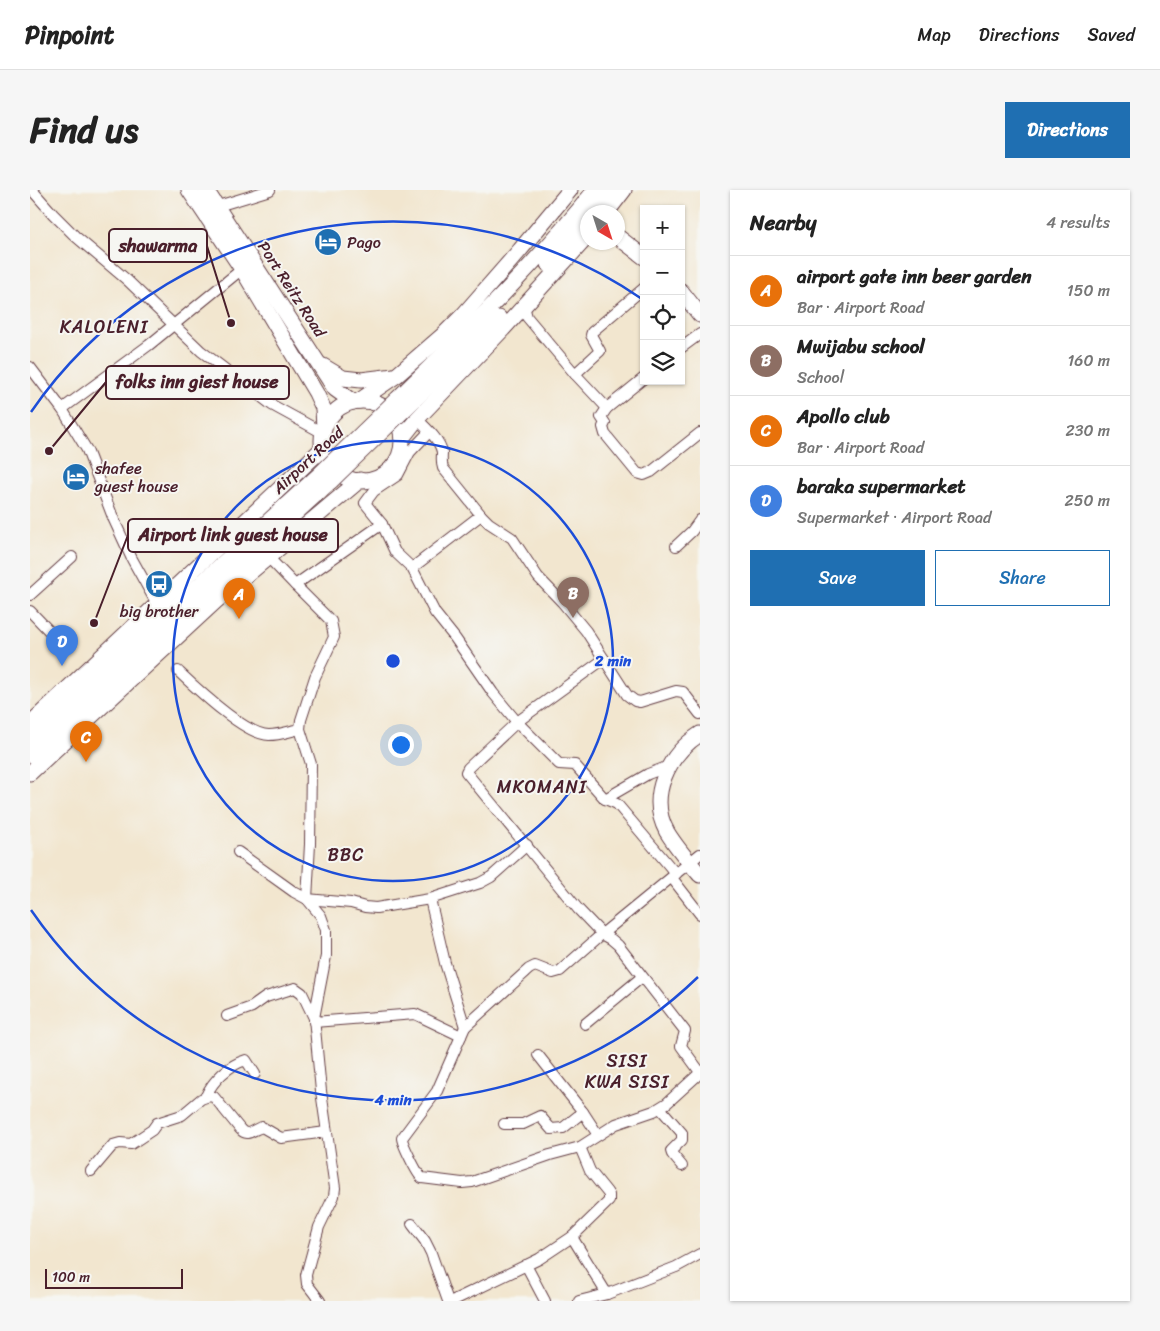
<!DOCTYPE html>
<html lang="en">
<head>
<meta charset="utf-8">
<style>
  body { margin:0; font-family:Sriracha,sans-serif; background:#f6f6f6; color:#222 }
  .controls { position:absolute; right:15px; top:15px; display:grid; overflow:hidden; border-radius:0px; box-shadow:0 1px 4px #0004 }
  .controls button { width:45px; height:45px; display:grid; place-items:center; padding:0; border:0; border-bottom:1px solid #e0e0e0; background:#fff; color:#222; font:25px sans-serif }
  .compass { position:absolute; left:550px; top:15px; width:45px; height:45px; border-radius:50%; background:#fff; box-shadow:0 1px 4px #0004; rotate:141deg }
  .scale { position:absolute; left:15px; bottom:12px; width:138px; box-sizing:border-box; padding-left:5px; border:2px solid #4a1f2b; border-top:0; font-size:14px; line-height:18px; white-space:nowrap; color:#4a1f2b; -webkit-text-stroke:4px #f6f6f2; paint-order:stroke }
  .you { position:absolute; left:370px; top:554px; width:18px; height:18px; margin:-12px; border:4px solid #fff; border-radius:50%; background:#1a73e8; box-shadow:0 0 0 8px #1a73e833 }
  .badge { display:grid; place-items:center; width:32px; height:32px; border-radius:50%; background:#1f6fb2; color:#fff; font-size:16px; font-weight:700 }
  .pin { position:absolute; translate:-50% -41px; filter:drop-shadow(0 1px 2px #0008) }
  .pin::after { content:''; position:absolute; top:26px; width:18px; height:15px; background:inherit; clip-path:polygon(0 0,100% 0,50% 100%) }
  .list { margin:0; padding:0; list-style:none }
  h2 { display:flex; justify-content:space-between; align-items:center; height:65px; margin:0; padding:0 20px; font-size:21px }
  h2 small { font-size:16px; font-weight:400; color:#767676 }
  .list li { display:grid; grid-template-columns:32px 1fr auto; gap:15px; align-items:center; box-sizing:border-box; height:70px; padding:0 20px; border-top:1px solid #e0e0e0 }
  .list b { display:block; font-size:19px; white-space:nowrap }
  .list p { margin:0; font-size:16px; white-space:nowrap; color:#767676 }
  .list em { font-size:16px; font-style:normal; color:#767676 }
  .actions { display:flex; gap:10px; padding:15px 20px }
  .actions a { flex:1; padding:11px 0; border:1px solid #1f6fb2; border-radius:0px; text-align:center; font-size:18px; color:#1f6fb2 }
  .actions .main { background:#1f6fb2; color:#fff }
  .icon { flex:none; width:28px; height:28px; fill:none; stroke:currentColor; stroke-width:2; stroke-linecap:round; stroke-linejoin:round }
  .map { position:relative; flex:none; width:670px; height:1111px; overflow:hidden; border-radius:0px }
  header { display:flex; align-items:center; gap:30px; box-sizing:border-box; height:70px; padding:0 25px; background:#fff; border-bottom:1px solid #e0e0e0 }
  header strong { font-size:24px }
  nav { display:flex; gap:28px; margin-inline-start:auto; font-size:18px }
  .intro { display:flex; align-items:center; justify-content:space-between; box-sizing:border-box; height:120px; padding:0 30px }
  h1 { margin:0; font-size:35px }
  .button { padding:12px 22px; border-radius:0px; background:#1f6fb2; color:#fff; font-size:18px; font-weight:700 }
  main { display:flex; gap:30px; padding:0 30px }
  aside { flex:1; background:#fff; border-radius:0px; box-shadow:0 1px 4px #0004 }
  .map>svg:first-child { display:block }
  .lines { fill:none; stroke-linecap:round; stroke-linejoin:round }
  .street-casing { stroke:#633d44; stroke-width:12 }
  .secondary-casing { stroke:#633d44; stroke-width:17 }
  .street { stroke:#fff; stroke-width:10 }
  .secondary { stroke:#fff; stroke-width:15 }
  .secondary-bridge-casing { stroke:#633d44; stroke-width:17; stroke-linecap:butt }
  .secondary-bridge { stroke:#fff; stroke-width:15 }
  .ring { fill:none; stroke:#1d4ed8; stroke-width:2.5 }
  .labels { text-anchor:middle; dominant-baseline:central; stroke-width:4; stroke-linejoin:round; paint-order:stroke }
  .poi-label { font-size:16px; fill:#4a1f2b; stroke:#f6f6f2; text-anchor:start }
  .street-label { font-size:16px; fill:#4a1f2b; stroke:#f6f6f2 }
  .neighbourhood-label { font-size:18px; letter-spacing:1px; fill:#4a1f2b; stroke:#f6f6f2 }
  .centre { fill:#1d4ed8; stroke:#f6f6f2; stroke-width:2.5 }
  .ring-label { font-size:15px; text-anchor:middle; font-weight:bold; fill:#1d4ed8; stroke:#f6f6f2; stroke-width:4; stroke-linejoin:round; paint-order:stroke }
  .leader { fill:none; stroke:#4a1f2b; stroke-width:2 }
  .callout-dot { fill:#4a1f2b; stroke:#f6f6f2; stroke-width:2 }
  .callout { fill:#f6f6f2; stroke:#4a1f2b; stroke-width:2 }
  .callout-label { font-size:18px; text-anchor:middle; font-weight:bold; fill:#4a1f2b }
</style>
</head>
<body>
<header>
<strong>Pinpoint</strong>
<nav><a>Map</a><a>Directions</a><a>Saved</a></nav>
</header>
<div class="intro"><h1>Find us</h1><a class="button">Directions</a></div>
<main>
<div class="map">
<svg width="670" height="1111" viewBox="0 0 670 1111">
  <rect width="100%" height="100%" fill="#f6f6f2"/>
  <filter id="ink" filterUnits="userSpaceOnUse"><feTurbulence type="fractalNoise" baseFrequency=".02" numOctaves="2"/><feDisplacementMap in="SourceGraphic" scale="10" xChannelSelector="R" yChannelSelector="G"/><feConvolveMatrix kernelMatrix="1 2 1 2 8 2 1 2 1" color-interpolation-filters="sRGB"/></filter>
  <filter id="wash" filterUnits="userSpaceOnUse"><feTurbulence type="fractalNoise" baseFrequency=".0096" numOctaves="4" result="noise"/><feDisplacementMap in="SourceGraphic" scale="20" xChannelSelector="R" yChannelSelector="G"/><feGaussianBlur stdDeviation="1.12" result="paint"/><feColorMatrix in="noise" values="0 0 0 0 0 0 0 0 0 0 0 0 0 0 0 0 0 1.4 0 .05"/><feComposite in="paint" operator="in"/></filter>
  <g filter="url(#wash)">
    <rect width="100%" height="100%" fill="#f2e6cf"/>
  </g>
  <g filter="url(#ink)">
    <g class="lines">
      <g class="street-casing">
        <g id="street">
          <path d="M2 0 23 24 45 46 97 90 171 161 242 215 293 243"/>
          <path d="M188 16 240 0"/>
          <path d="M494 116 497 127 545 184 577 218"/>
          <path d="M651 158 670 144"/>
          <path d="M0 177 32 219 119 155 212 79"/>
          <path d="M545 184 570 161 561 145 562 142 614 98"/>
          <path d="M614 188 577 218 571 227 575 233 573 237 575 244 607 283 614 285 621 282 670 243"/>
          <path d="M32 219 57 260 84 330 102 369 127 414"/>
          <path d="M387 229C396 238 410 250 412 262 412 268 411 272 413 278L451 325 459 333 482 348 508 387 532 412 556 441 597 505 605 511 610 512 646 501 653 502 670 524"/>
          <path d="M399 242 380 262 368 285 344 301 335 313 352 334 365 362 382 378 405 423 425 448 463 503 487 532 529 574 545 575 575 609 587 614 646 684"/>
          <path d="M646 356 662 341 670 330"/>
          <path d="M238 367 265 395"/>
          <path d="M382 378 451 325"/>
          <path d="M0 405 42 367"/>
          <path d="M0 421 26 448"/>
          <path d="M574 469 487 532 438 578 436 582 548 719 572 744 581 749 588 755 655 841 651 856 670 882"/>
          <path d="M148 481C166 498 215 545 239 545 249 545 260 541 270 539"/>
          <path d="M575 609 618 584 639 576"/>
          <path d="M208 662 264 702 277 709 321 713 335 717 346 718 400 709 450 693 461 687 497 655"/>
          <path d="M670 664 572 744 530 781 523 783 505 776 499 779 435 837 407 901 372 948C372 953 387 984 392 988L432 993 442 992 520 965 550 957 586 934 624 921 637 913 670 883"/>
          <path d="M642 688 670 724"/>
          <path d="M400 709 415 773 435 837"/>
          <path d="M197 826 222 817 236 807 265 798 272 803 284 828"/>
          <path d="M284 832 385 824 431 846"/>
          <path d="M555 834 612 787"/>
          <path d="M176 906C183 890 199 875 216 870L225 884"/>
          <path d="M630 918 652 943V950L641 961 642 964 652 976"/>
          <path d="M553 922 568 945"/>
          <path d="M474 934H493L510 926 521 939 533 938 553 922 508 865"/>
          <path d="M61 981 83 955 90 953 101 954 122 940 127 933 152 925 171 909 179 906 184 907 210 939C218 948 223 939 232 937L251 948 296 942"/>
          <path d="M382 1034 395 1051 401 1063 418 1111"/>
          <path d="M542 1047 577 1104 646 1077 670 1064"/>
          <path d="M496 1075 515 1111"/>
          <path d="M290 1111 277 1094 276 1085 289 1037 304 1006 305 998 291 901 284 828 296 766V740L291 726 277 709 280 654 281 574 270 539 271 530 285 487 304 447 301 431 265 395 352 334"/>
          <path d="M422 1111 509 1069 542 1047 579 1011V1005L577 1002 560 981 550 957"/>
          <path d="M549 1111 577 1104"/>
        </g>
      </g>
      <g class="secondary-casing">
        <g id="secondary">
          <path d="M159 0 212 79 286 203 293 218 294 239"/>
          <path d="M176 0 305 199 323 212"/>
          <path d="M561 22 580 0"/>
          <path d="M577 22 594 0"/>
          <path d="M588 47 614 67"/>
          <path d="M518 74 558 27"/>
          <path d="M651 101 670 125"/>
          <path d="M293 176 313 188 331 190 364 186"/>
          <path d="M366 210C435 143 505 76 565 0"/>
          <path d="M329 211 367 185 412 146 434 124 490 60 540 0"/>
          <circle cx="332" cy="251" r="40"/>
          <path d="M375 219 469 128"/>
          <path d="M372 248 387 229 473 139 558 46"/>
          <path d="M0 534 293 258"/>
          <path d="M670 544C638 565 617 606 637 642 646 657 659 672 670 685"/>
          <path d="M0 550 292 282"/>
          <path d="M0 565 301 291"/>
          <path d="M0 583 186 411 330 290"/>
        </g>
      </g>
      <use href="#street" class="street"/>
      <use href="#secondary" class="secondary"/>
      <g class="secondary-bridge-casing">
        <g id="secondary-bridge">
          <path d="M292 282 366 210"/>
          <path d="M301 291 375 219"/>
        </g>
      </g>
      <use href="#secondary-bridge" class="secondary-bridge"/>
    </g>
  </g>
  <g class="ring">
    <circle cx="363" cy="471" r="220"/>
    <path d="M668 787A439 439 0 0 1 1 720M1 222A439 439 0 0 1 612 109"/>
  </g>
  <defs>
    <g id="hotel-disc" transform="scale(1.4375)"><circle r="9.5" fill="#1f6fb2" stroke="#f6f6f2"/><path d="M-6-4.5h1.5V1H6V5H4.5V3h-9V5H-6ZM-4 0a1.8 1.8 0 1 1 3.6 0ZM.5 0V-2.5h3Q6-2.5 6 0Z" fill="#fff"/></g>
    <g id="bus-disc" transform="scale(1.4375)"><circle r="9.5" fill="#1f6fb2" stroke="#f6f6f2"/><path d="M-5-6H5V4H4V6H2V4H-2V6H-4V4H-5ZM-3.5-4V0h7V-4ZM-3.5 1.2v1.5H-2V1.2ZM2 1.2v1.5H3.5V1.2Z" fill="#fff"/></g>
  </defs>
  <g fill-rule="evenodd">
    <use href="#hotel-disc" x="298" y="52"/>
    <use href="#hotel-disc" x="46" y="287"/>
    <use href="#bus-disc" x="129" y="394"/>
  </g>
  <g class="labels">
    <g class="poi-label">
      <text x="317" y="52">Pago</text>
      <text x="65" y="278">shafee<tspan x="65" dy="18">guest house</tspan></text>
      <text x="129" y="421" text-anchor="middle">big brother</text>
    </g>
    <g class="street-label">
      <text transform="translate(262 99) rotate(57)">Port Reitz Road</text>
      <text transform="translate(278 270) rotate(-43)">Airport Road</text>
    </g>
    <g class="neighbourhood-label">
      <text x="74" y="137">KALOLENI</text>
      <text x="512" y="597">MKOMANI</text>
      <text x="316" y="665">BBC</text>
      <text x="597" y="871">SISI<tspan x="597" dy="21">KWA SISI</tspan></text>
    </g>
  </g>
  <circle cx="363" cy="471" r="8" class="centre"/>
  <g class="ring-label">
    <text x="583" y="476">2 min</text>
    <text x="363" y="915">4 min</text>
  </g>
  <path class="leader" d="M201 133L177 56M19 261L76 192M64 433L98 345"/>
  <g class="callout-dot">
    <circle cx="201" cy="133" r="5"/>
    <circle cx="19" cy="261" r="5"/>
    <circle cx="64" cy="433" r="5"/>
  </g>
  <g class="callout">
    <rect x="79" y="39" width="98" height="33" rx="5"/>
    <rect x="76" y="176" width="183" height="33" rx="5"/>
    <rect x="98" y="329" width="210" height="33" rx="5"/>
  </g>
  <g class="callout-label">
    <text x="128" y="62">shawarma</text>
    <text x="167" y="198">folks inn giest house</text>
    <text x="203" y="351">Airport link guest house</text>
  </g>
</svg>
<div class="controls">
<button>+</button>
<button>−</button>
<button><svg class="icon" aria-label="locate" viewBox="0 0 24 24"><circle cx="12" cy="12" r="6"/><path d="M12 2v4M12 18v4M2 12h4M18 12h4"/></svg></button>
<button><svg class="icon" aria-label="layers" viewBox="0 0 24 24"><path d="M12 4l9 5-9 5-9-5zM3 14l9 5 9-5"/></svg></button>
</div>
<svg class="compass" viewBox="-18 -18 36 36"><path d="M0-13l5 13h-10z" fill="#e53935"/><path d="M0 13l5-13h-10z" fill="#767676"/></svg>
<div class="scale">100 m</div>
<div class="you"></div>
<div class="pin badge" style="left:209px;top:429px;background:#e8710a">A</div>
<div class="pin badge" style="left:543px;top:428px;background:#8d6e63">B</div>
<div class="pin badge" style="left:56px;top:572px;background:#e8710a">C</div>
<div class="pin badge" style="left:32px;top:476px;background:#3f7fe0">D</div>
</div>
<aside>
<h2>Nearby<small>4 results</small></h2>
<ul class="list">
<li><span class="badge" style="background:#e8710a">A</span><div><b>airport gate inn beer garden</b><p>Bar · Airport Road</p></div><em>150 m</em></li>
<li><span class="badge" style="background:#8d6e63">B</span><div><b>Mwijabu school</b><p>School</p></div><em>160 m</em></li>
<li><span class="badge" style="background:#e8710a">C</span><div><b>Apollo club</b><p>Bar · Airport Road</p></div><em>230 m</em></li>
<li><span class="badge" style="background:#3f7fe0">D</span><div><b>baraka supermarket</b><p>Supermarket · Airport Road</p></div><em>250 m</em></li>
</ul>
<div class="actions"><a class="main">Save</a><a>Share</a></div>
</aside>
</main>
</body>
</html>
